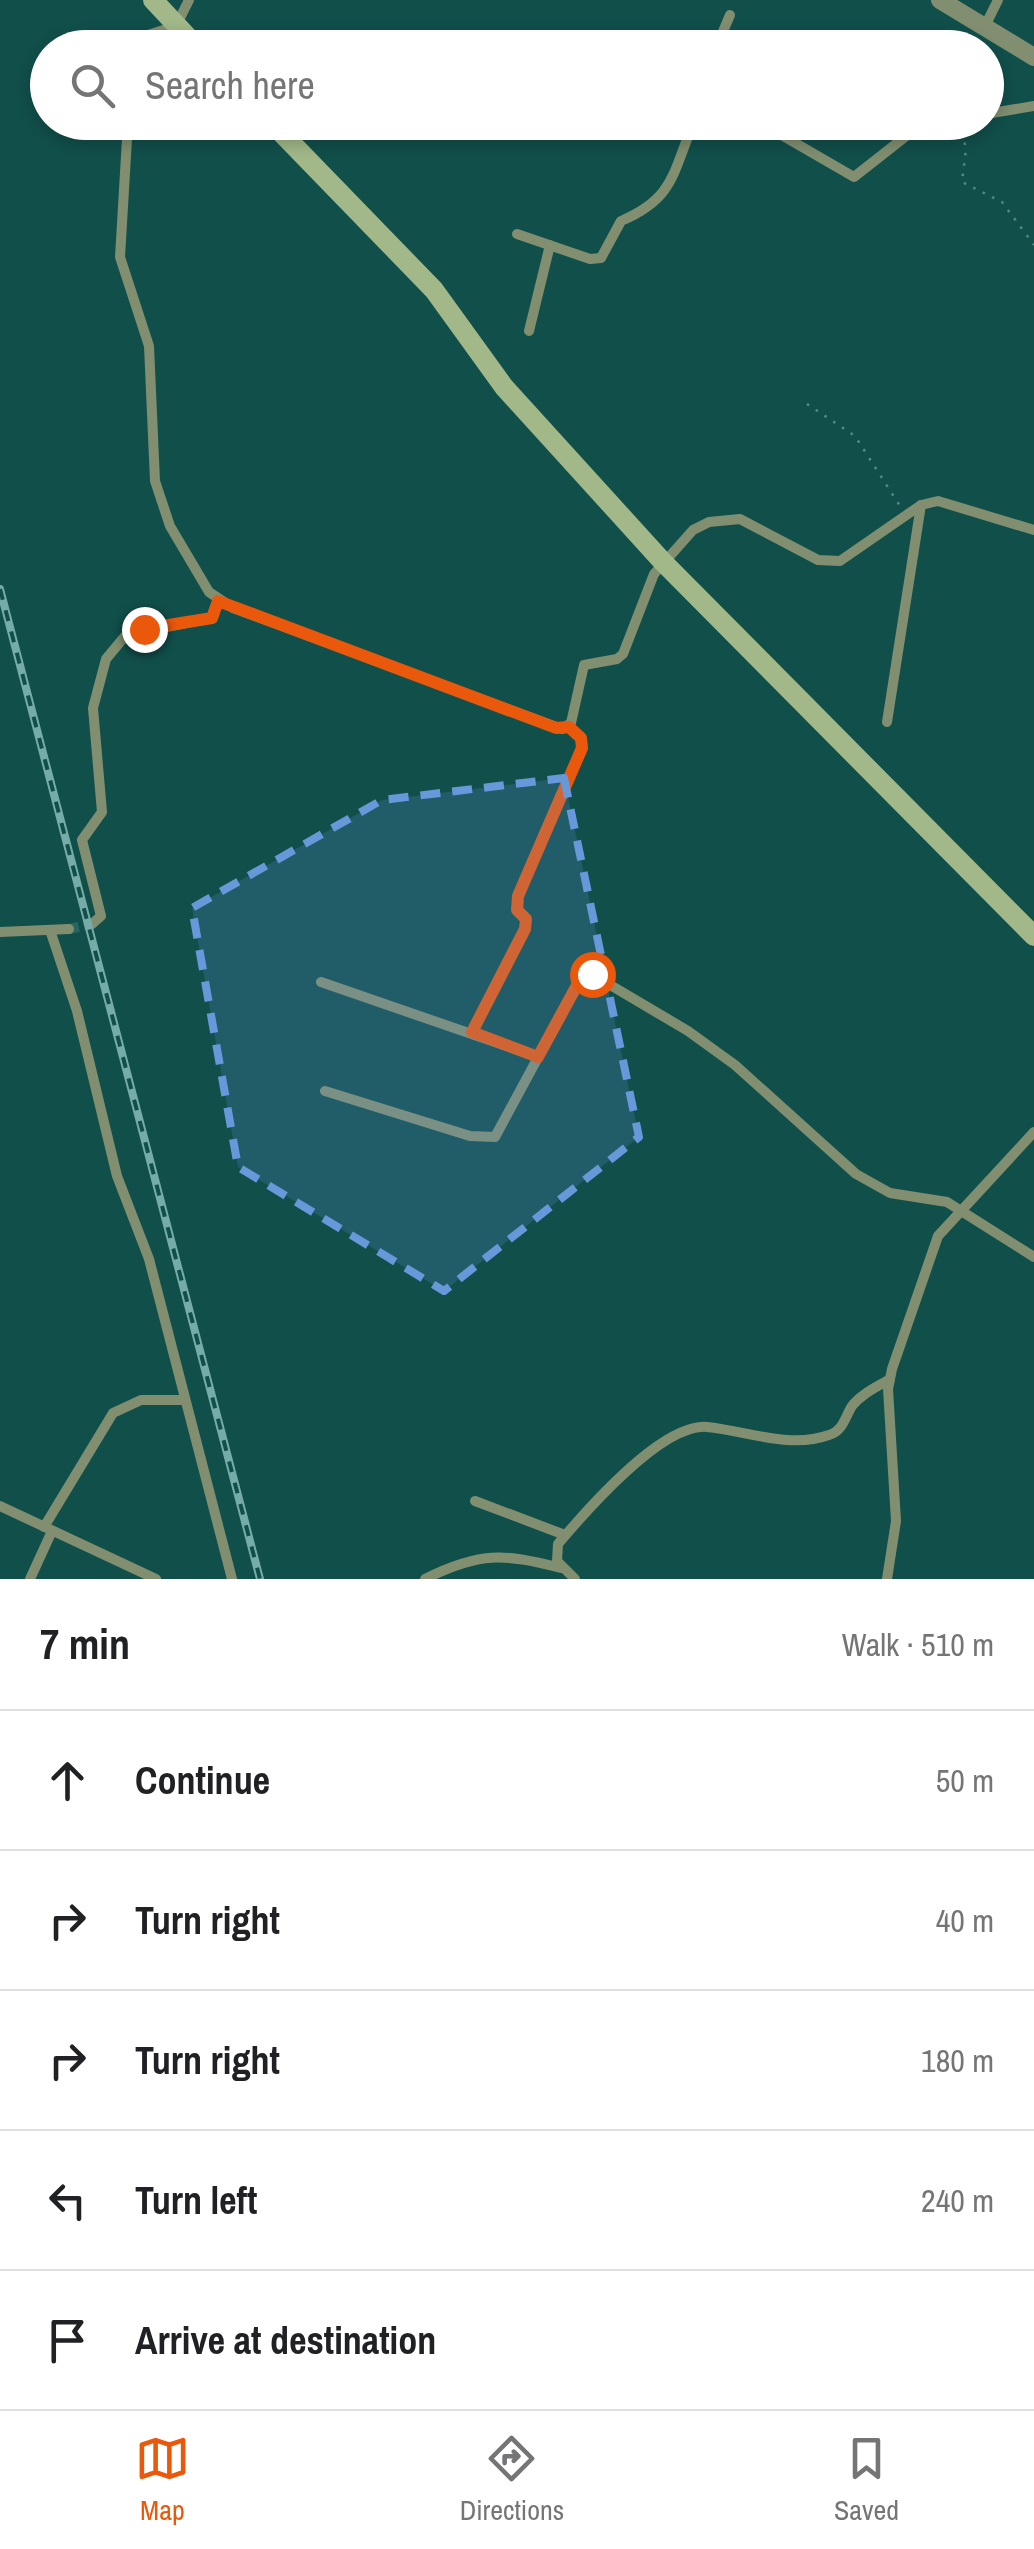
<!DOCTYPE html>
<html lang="en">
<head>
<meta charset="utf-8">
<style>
  body { margin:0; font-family:"Archivo Narrow",sans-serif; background:#f6f6f6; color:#202124 }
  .stop { position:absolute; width:30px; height:30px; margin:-22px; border:8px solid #ea580c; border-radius:50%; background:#fff }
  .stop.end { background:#ea580c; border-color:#fff; box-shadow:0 2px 10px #0008 }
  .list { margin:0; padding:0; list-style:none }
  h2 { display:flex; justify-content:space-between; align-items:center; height:130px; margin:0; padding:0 40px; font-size:42px }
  h2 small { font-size:32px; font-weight:400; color:#757577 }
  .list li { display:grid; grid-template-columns:65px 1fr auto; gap:30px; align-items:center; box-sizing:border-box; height:140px; padding:0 40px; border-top:2px solid #e0e0e0 }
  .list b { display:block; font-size:38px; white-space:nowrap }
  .list em { font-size:32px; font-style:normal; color:#757577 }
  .icon { flex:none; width:55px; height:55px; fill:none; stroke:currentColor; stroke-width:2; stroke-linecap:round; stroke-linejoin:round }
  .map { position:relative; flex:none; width:1034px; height:1579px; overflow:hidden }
  .search { position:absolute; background:#fff; box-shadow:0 5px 15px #0003; left:30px; right:30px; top:30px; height:110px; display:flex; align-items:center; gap:25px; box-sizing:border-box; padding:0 35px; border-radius:55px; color:#757577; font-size:38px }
  .sheet { height:830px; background:#fff }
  nav { display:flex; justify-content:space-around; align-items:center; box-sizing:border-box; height:140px; border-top:2px solid #e0e0e0; background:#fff; font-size:28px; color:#757577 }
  nav a { display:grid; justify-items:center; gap:5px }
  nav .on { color:#ea580c }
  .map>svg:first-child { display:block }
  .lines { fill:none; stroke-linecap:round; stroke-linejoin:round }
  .minor-tunnel { stroke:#296561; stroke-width:10; stroke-dasharray:10 5; stroke-linecap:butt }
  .path { stroke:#528b87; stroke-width:2.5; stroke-dasharray:2.5 8; stroke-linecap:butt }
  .minor { stroke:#818f70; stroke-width:10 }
  .tertiary { stroke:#818f70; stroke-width:18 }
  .secondary { stroke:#a2b888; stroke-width:20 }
  .rail-casing { stroke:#76aca7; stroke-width:8 }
  .rail { stroke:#114f4b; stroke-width:4; stroke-dasharray:11; stroke-linecap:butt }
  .route { stroke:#ea580c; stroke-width:12 }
  .marked { fill:#6698da; fill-opacity:0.2; stroke:#6698da; stroke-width:8; stroke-dasharray:20 12; stroke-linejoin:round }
</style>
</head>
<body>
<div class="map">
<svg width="1034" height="1579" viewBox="0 0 1034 1579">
  <rect width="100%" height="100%" fill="#114f4b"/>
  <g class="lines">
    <path class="minor-tunnel" d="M69 929 92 924"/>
    <g class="path">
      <path d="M960 122 966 149 962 182 1002 202 1034 245"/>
      <path d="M807 404 855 436 900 506"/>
      <path d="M476 1025 525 929 526 919 516 902 580 756 583 743 578 734"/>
    </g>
    <g class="minor">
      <path d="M985 26 998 0"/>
      <path d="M134 48 148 35 176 26 189 0"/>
      <path d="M716 48 730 15"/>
      <path d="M986 114 1034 106"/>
      <path d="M128 122 120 257 149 346 155 481 170 526 209 592 233 608 562 729 571 723 584 665 617 659 623 654 654 574 693 530 709 522 740 519 818 560 840 561 921 505"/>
      <path d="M759 122 854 177 915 129 940 122"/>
      <path d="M517 234 590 259 601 258 621 221C675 198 672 173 694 122"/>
      <path d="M529 331 550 245"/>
      <path d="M887 722 921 505 938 501 1034 530"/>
      <path d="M92 924 101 916 82 840 102 812 93 708 106 659 126 635 212 618 218 601"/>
      <path d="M50 930 77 1011 117 1176 149 1259 232 1579"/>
      <path d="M0 932 69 929"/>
      <path d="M321 982 538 1057"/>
      <path d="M325 1091 470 1136 495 1137 582 976 590 973 688 1031 735 1065 856 1174 890 1193 947 1202 1034 1257"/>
      <path d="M475 1501 565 1535"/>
      <path d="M0 1506 156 1579"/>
      <path d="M44 1527 113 1413 141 1400H184"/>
      <path d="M30 1579 52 1531"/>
      <path d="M425 1579C479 1552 503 1553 561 1568"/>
      <path d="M575 1579 557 1561 558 1544C585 1512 662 1423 707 1427 747 1431 789 1449 829 1435 843 1431 845 1417 852 1406 861 1394 877 1387 890 1379"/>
      <path d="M887 1579 896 1521 888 1389 892 1369 938 1236 1034 1132"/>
    </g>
    <path class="tertiary" d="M940 0 1034 57"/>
    <g class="secondary">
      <path d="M153 0 198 48"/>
      <path d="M271 122 434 290 504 387 663 562 1034 936"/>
    </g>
    <g class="rail-casing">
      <path id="rail" d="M0 589 260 1579"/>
    </g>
    <use href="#rail" class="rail"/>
  </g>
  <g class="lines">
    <path class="route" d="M144 629 212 618 218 601 556 728 569 727 581 738 582 748 518 896 517 910 526 919 525 929 472 1032 538 1057 582 976 592 974"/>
  </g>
  <path class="marked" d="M564 778 639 1137 444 1291 238 1167 192 908 382 800Z"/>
</svg>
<div class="stop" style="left:592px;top:974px"></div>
<div class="stop end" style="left:144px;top:629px"></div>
<div class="search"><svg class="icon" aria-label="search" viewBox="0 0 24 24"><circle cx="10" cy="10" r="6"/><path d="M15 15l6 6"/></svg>Search here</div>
</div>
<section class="sheet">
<h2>7 min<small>Walk · 510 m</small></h2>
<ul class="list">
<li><svg class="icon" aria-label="ahead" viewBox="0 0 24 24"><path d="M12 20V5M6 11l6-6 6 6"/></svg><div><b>Continue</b></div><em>50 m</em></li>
<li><svg class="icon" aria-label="right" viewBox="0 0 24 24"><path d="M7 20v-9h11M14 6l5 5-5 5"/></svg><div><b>Turn right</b></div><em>40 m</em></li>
<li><svg class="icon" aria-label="right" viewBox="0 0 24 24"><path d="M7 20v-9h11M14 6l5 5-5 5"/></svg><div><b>Turn right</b></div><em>180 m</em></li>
<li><svg class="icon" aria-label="left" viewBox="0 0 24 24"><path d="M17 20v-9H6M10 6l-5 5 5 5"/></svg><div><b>Turn left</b></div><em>240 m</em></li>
<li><svg class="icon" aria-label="arrive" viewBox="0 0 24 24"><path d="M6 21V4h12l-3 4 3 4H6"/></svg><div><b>Arrive at destination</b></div></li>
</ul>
</section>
<nav>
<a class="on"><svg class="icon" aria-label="map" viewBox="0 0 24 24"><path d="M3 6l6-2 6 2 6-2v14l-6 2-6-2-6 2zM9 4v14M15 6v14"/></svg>Map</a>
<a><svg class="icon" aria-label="directions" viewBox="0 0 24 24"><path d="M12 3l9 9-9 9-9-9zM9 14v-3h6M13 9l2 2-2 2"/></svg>Directions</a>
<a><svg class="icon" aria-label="saved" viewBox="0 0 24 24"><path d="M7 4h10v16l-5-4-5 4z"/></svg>Saved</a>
</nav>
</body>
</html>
